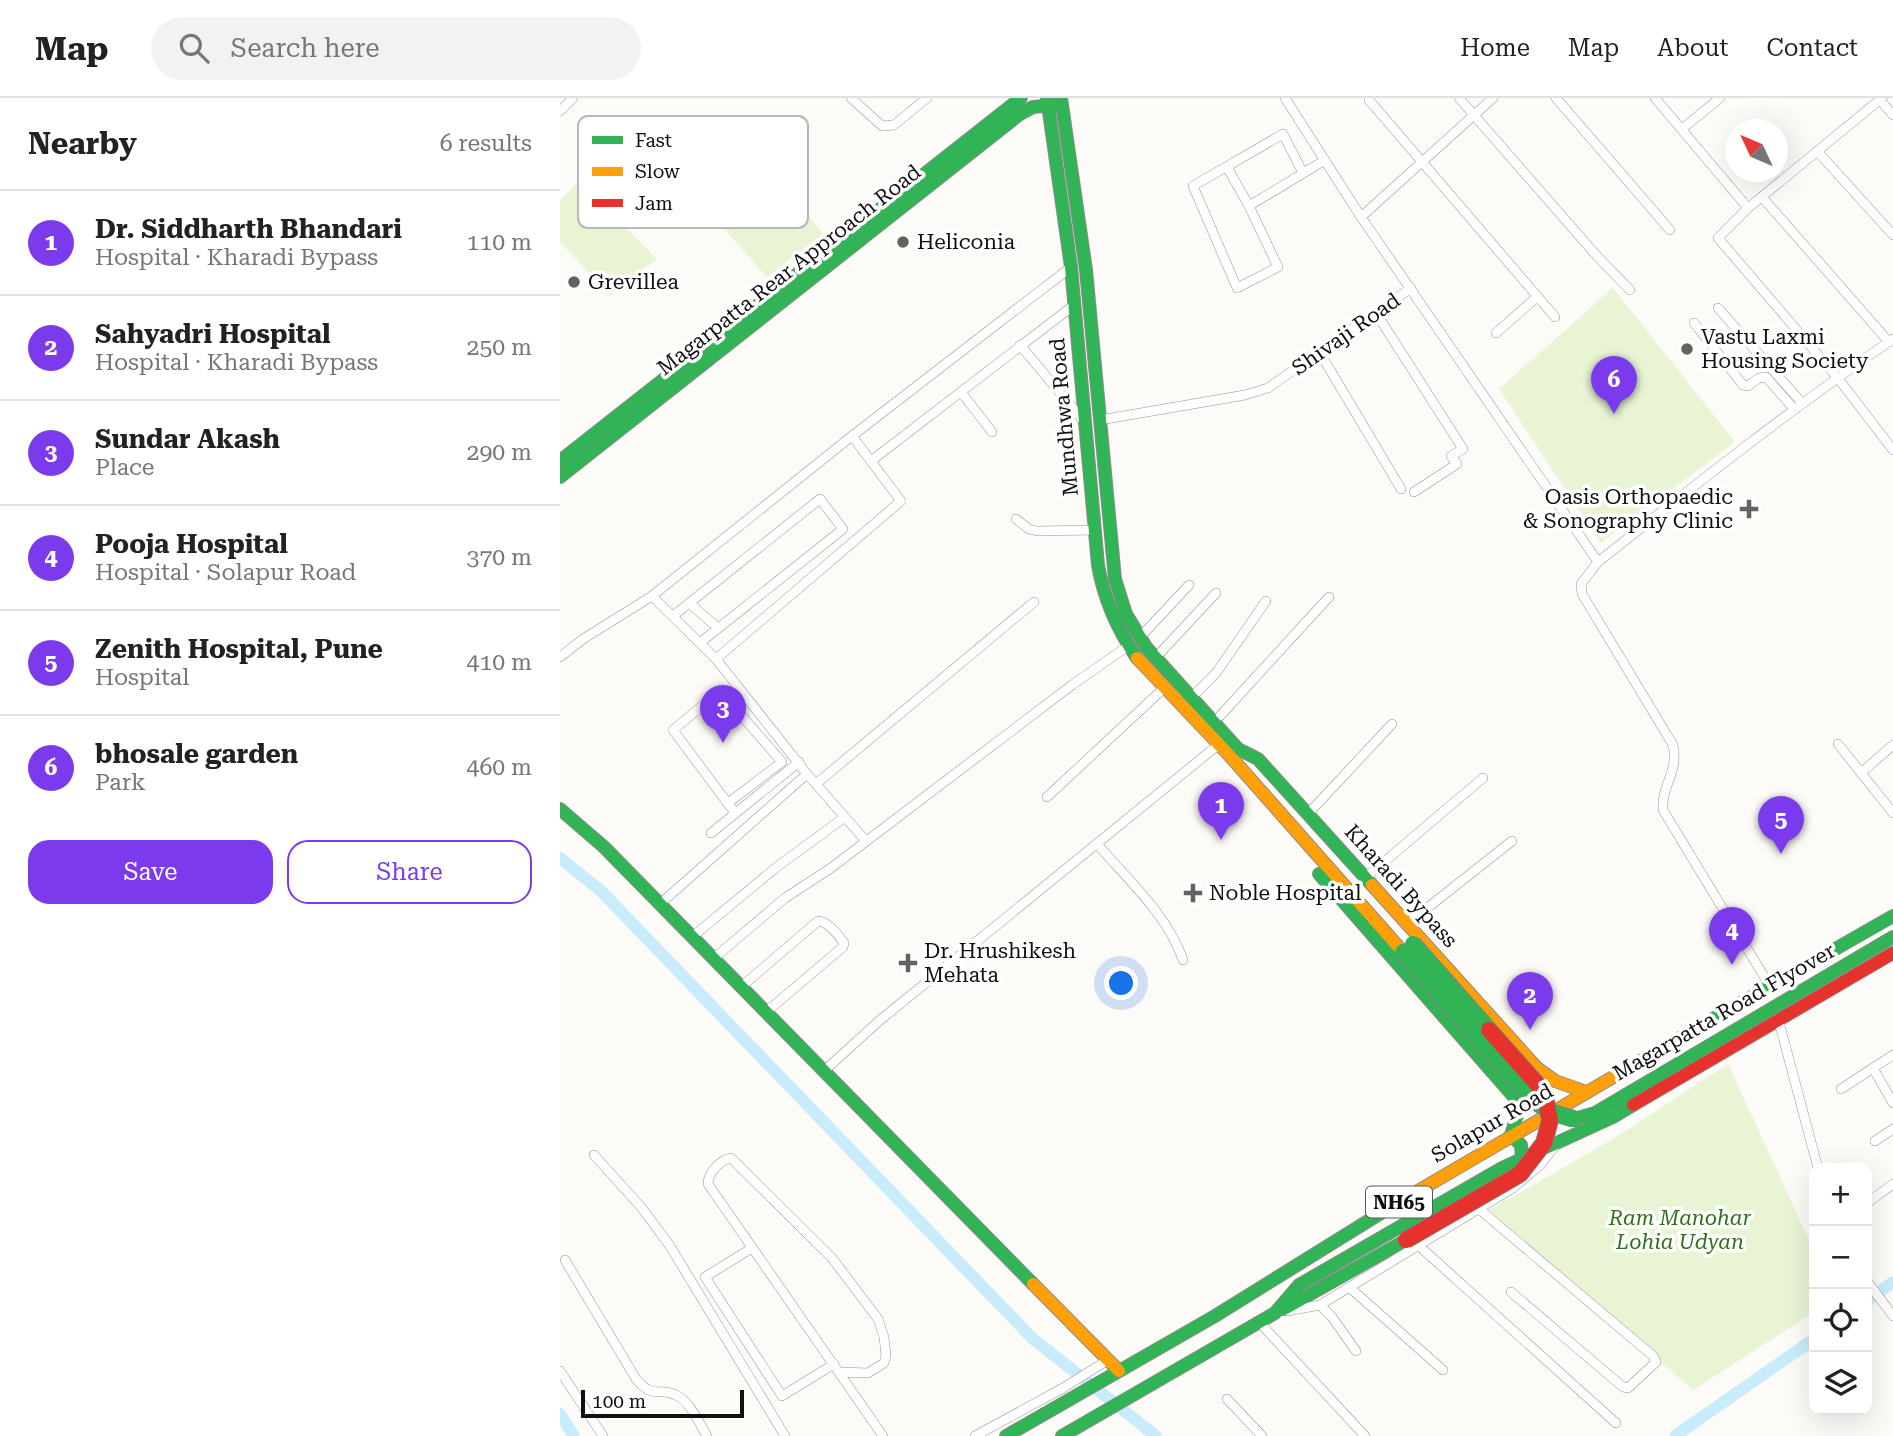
<!DOCTYPE html>
<html lang="en">
<head>
<meta charset="utf-8">
<style>
  body { margin:0; font-family:"Roboto Serif",serif; background:#f2f2f2; color:#222 }
  .controls { position:absolute; right:21px; bottom:21px; display:grid; overflow:hidden; border-radius:14px; box-shadow:0 7px 28px #0002 }
  .controls button { width:63px; height:63px; display:grid; place-items:center; padding:0; border:0; border-bottom:2px solid #e0e0e0; background:#fff; color:#222; font:35px sans-serif }
  .compass { position:absolute; left:1165px; top:21px; width:63px; height:63px; border-radius:50%; background:#fff; box-shadow:0 7px 28px #0002; rotate:314deg }
  .scale { position:absolute; left:21px; bottom:18px; width:163px; box-sizing:border-box; padding-left:7px; border:4px solid #101010; border-top:0; font-size:19px; line-height:24px; white-space:nowrap; color:#101010; -webkit-text-stroke:5px #fff; paint-order:stroke }
  .you { position:absolute; left:562px; top:886px; width:24px; height:24px; margin:-18px; border:5px solid #fff; border-radius:50%; background:#1a73e8; box-shadow:0 0 0 10px #1a73e833 }
  .badge { display:grid; place-items:center; width:46px; height:46px; border-radius:50%; background:#7c3aed; color:#fff; font-size:23px; font-weight:700 }
  .pin { position:absolute; translate:-50% -58px; filter:drop-shadow(0 2px 4px #0008) }
  .pin::after { content:''; position:absolute; top:37px; width:24px; height:21px; background:inherit; clip-path:polygon(0 0,100% 0,50% 100%) }
  .list { margin:0; padding:0; list-style:none }
  h2 { display:flex; justify-content:space-between; align-items:center; height:91px; margin:0; padding:0 28px; font-size:30px }
  h2 small { font-size:23px; font-weight:400; color:#767676 }
  .list li { display:grid; grid-template-columns:46px 1fr auto; gap:21px; align-items:center; box-sizing:border-box; height:105px; padding:0 28px; border-top:2px solid #e0e0e0 }
  .list b { display:block; font-size:26px; white-space:nowrap }
  .list p { margin:0; font-size:23px; white-space:nowrap; color:#767676 }
  .list em { font-size:23px; font-style:normal; color:#767676 }
  .actions { display:flex; gap:14px; padding:21px 28px }
  .actions a { flex:1; padding:16px 0; border:2px solid #7c3aed; border-radius:21px; text-align:center; font-size:24px; color:#7c3aed }
  .actions .main { background:#7c3aed; color:#fff }
  .icon { flex:none; width:38px; height:38px; fill:none; stroke:currentColor; stroke-width:2; stroke-linecap:round; stroke-linejoin:round }
  .map { position:relative; flex:none; width:1333px; height:1338px; overflow:hidden }
  header { display:flex; align-items:center; gap:42px; box-sizing:border-box; height:98px; padding:0 35px; background:#fff; border-bottom:2px solid #e0e0e0 }
  header strong { font-size:33px }
  nav { display:flex; gap:38px; margin-inline-start:auto; font-size:24px }
  .search { width:490px; height:63px; background:#f2f2f2; display:flex; align-items:center; gap:18px; box-sizing:border-box; padding:0 24px; border-radius:38px; color:#767676; font-size:26px }
  main { display:flex }
  aside { flex:1; background:#fff }
  .map>svg:first-child { display:block }
  .green { fill:#e8f4d4 }
  .lines { fill:none; stroke-linecap:round; stroke-linejoin:round }
  .canal { stroke:#c8ecfb; stroke-width:12 }
  .street-casing { stroke:#969694; stroke-width:10 }
  .fast-casing { stroke:#8d8c8b; stroke-width:14 }
  .slow-casing { stroke:#8d8c8b; stroke-width:14 }
  .jam-casing { stroke:#8d8c8b; stroke-width:14 }
  .street { stroke:#fffefe; stroke-width:9 }
  .fast { stroke:#30b455; stroke-width:12 }
  .slow { stroke:#ff9f0a; stroke-width:12 }
  .jam { stroke:#e5322d; stroke-width:12 }
  .fast-bridge-casing { stroke:#848381; stroke-width:18; stroke-linecap:butt }
  .jam-bridge-casing { stroke:#848381; stroke-width:18; stroke-linecap:butt }
  .fast-bridge { stroke:#30b455; stroke-width:16 }
  .jam-bridge { stroke:#e5322d; stroke-width:16 }
  .poi-dot { fill:#636261; stroke:#fff; stroke-width:2.5 }
  .labels { text-anchor:middle; dominant-baseline:central; stroke-width:7; stroke-linejoin:round; paint-order:stroke }
  .shield { fill:#fff; stroke:#585858; stroke-width:2 }
  .shield-label { font-size:19px; font-weight:bold; fill:#101010 }
  .poi-label { font-size:21px; fill:#101010; stroke:#fff; text-anchor:start }
  .street-label { font-size:21px; fill:#101010; stroke:#fff }
  .park-label { font-size:21px; font-style:italic; fill:#2f7118; stroke:#fff }
  .key { fill:#fff; stroke:#b7b7b7; stroke-width:2 }
  .key-label { font-size:19px; fill:#101010 }
</style>
</head>
<body>
<header>
<strong>Map</strong>
<div class="search"><svg class="icon" aria-label="search" viewBox="0 0 24 24"><circle cx="10" cy="10" r="6"/><path d="M15 15l6 6"/></svg>Search here</div>
<nav><a>Home</a><a>Map</a><a>About</a><a>Contact</a></nav>
</header>
<main>
<aside>
<h2>Nearby<small>6 results</small></h2>
<ul class="list">
<li><span class="badge">1</span><div><b>Dr. Siddharth Bhandari</b><p>Hospital · Kharadi Bypass</p></div><em>110 m</em></li>
<li><span class="badge">2</span><div><b>Sahyadri Hospital</b><p>Hospital · Kharadi Bypass</p></div><em>250 m</em></li>
<li><span class="badge">3</span><div><b>Sundar Akash</b><p>Place</p></div><em>290 m</em></li>
<li><span class="badge">4</span><div><b>Pooja Hospital</b><p>Hospital · Solapur Road</p></div><em>370 m</em></li>
<li><span class="badge">5</span><div><b>Zenith Hospital, Pune</b><p>Hospital</p></div><em>410 m</em></li>
<li><span class="badge">6</span><div><b>bhosale garden</b><p>Park</p></div><em>460 m</em></li>
</ul>
<div class="actions"><a class="main">Save</a><a>Share</a></div>
</aside>
<div class="map">
<svg width="1333" height="1338" viewBox="0 0 1333 1338">
  <rect width="100%" height="100%" fill="#fcfbf7"/>
  <g class="green">
    <path d="M231 79 249 96 239 105 263 136 207 179 163 130 216 82Z"/>
    <path d="M19 84 97 161 64 185 51 198 0 144V102Z"/>
    <path d="M1053 190 1175 344 1041 445 939 291Z"/>
    <path d="M1168 966 1254 1153V1214L1133 1292 926 1114 1053 1041Z"/>
  </g>
  <g class="lines">
    <g class="canal">
      <path d="M0 760 41 793 472 1240 596 1338"/>
      <path d="M1307 1203 1333 1184"/>
      <path d="M0 1316 14 1338"/>
      <path d="M1115 1338 1254 1241"/>
    </g>
    <g class="street-casing">
      <g id="street">
        <path d="M291 0 322 28 334 27 367 0"/>
        <path d="M725 0 801 119 1038 464"/>
        <path d="M899 0 1036 157 1070 192"/>
        <path d="M996 0 1110 132"/>
        <path d="M1095 0 1188 110"/>
        <path d="M1322 0 1188 110 1158 140 1277 279 1333 352"/>
        <path d="M809 2 995 219"/>
        <path d="M1320 2 1333 17"/>
        <path d="M0 13 13 0"/>
        <path d="M1122 31 1160 0"/>
        <path d="M1257 53 1333 137"/>
        <path d="M667 69 689 108"/>
        <path d="M743 75 723 36 633 88 677 190 718 169 689 108 765 62"/>
        <path d="M1202 99 1329 244"/>
        <path d="M801 119 933 0"/>
        <path d="M1158 210 1242 305"/>
        <path d="M816 215 903 351 891 358 897 366 854 394"/>
        <path d="M1134 225 1183 287 1188 288 1199 280 1206 279 1234 311"/>
        <path d="M936 235 977 199"/>
        <path d="M460 247 522 321"/>
        <path d="M760 255 841 391"/>
        <path d="M401 294 432 334"/>
        <path d="M540 322 685 297 708 290 851 190"/>
        <path d="M311 363 514 207"/>
        <path d="M456 421 469 431 477 433 535 432"/>
        <path d="M92 498 156 561 247 676 305 742"/>
        <path d="M129 505 158 530"/>
        <path d="M113 518 260 401 283 431 141 544"/>
        <path d="M585 534 629 487"/>
        <path d="M601 554 656 495"/>
        <path d="M0 559 23 541 92 498 292 338 511 169"/>
        <path d="M156 561 341 403 292 338"/>
        <path d="M631 600 656 575 706 503"/>
        <path d="M660 618 769 499"/>
        <path d="M1278 646 1333 715"/>
        <path d="M1301 675 1333 647"/>
        <path d="M256 686 474 504"/>
        <path d="M487 699 603 591"/>
        <path d="M168 705 222 664 160 593 113 632 175 715"/>
        <path d="M748 716 832 626"/>
        <path d="M151 735 239 664"/>
        <path d="M537 746C568 782 607 816 623 862"/>
        <path d="M805 780 923 680"/>
        <path d="M100 806 247 676"/>
        <path d="M847 826 952 743"/>
        <path d="M132 839 218 768 285 719"/>
        <path d="M153 861 225 800 271 770 512 587 568 548"/>
        <path d="M181 889 258 823C269 824 278 837 284 845L283 849 205 915"/>
        <path d="M1211 890 1103 712C1101 688 1119 674 1113 647L1022 496 1021 486 1038 464C1135 387 1231 311 1333 241"/>
        <path d="M1219 924 1258 1070"/>
        <path d="M1313 970 1333 1005"/>
        <path d="M264 973 319 923 658 647"/>
        <path d="M1281 991 1333 957"/>
        <path d="M1315 1043 1333 1031"/>
        <path d="M34 1057 81 1109 110 1148 225 1338"/>
        <path d="M1307 1105 1333 1086"/>
        <path d="M919 1111 1093 1258 1096 1264 1068 1290 1063 1289 951 1194"/>
        <path d="M858 1147 1056 1325"/>
        <path d="M192 1150 145 1179 222 1298 274 1266"/>
        <path d="M5 1162 76 1281C95 1303 98 1288 116 1297 130 1303 139 1325 147 1338"/>
        <path d="M1307 1183 1333 1218"/>
        <path d="M789 1189 883 1272"/>
        <path d="M760 1207 772 1219 796 1253"/>
        <path d="M727 1213 760 1207 953 1090 980 1067 995 1048"/>
        <path d="M699 1224 805 1338"/>
        <path d="M0 1273 43 1338"/>
        <path d="M280 1274 308 1275 324 1265 326 1258 324 1239 318 1221 272 1160 171 1060C160 1062 148 1075 148 1086L323 1338"/>
        <path d="M667 1301 702 1338"/>
        <path d="M415 1338 503 1290 548 1262"/>
      </g>
    </g>
    <g class="fast-casing">
      <g id="fast">
        <path d="M487 0 511 169 538 467C544 502 557 531 577 560"/>
        <path d="M501 0 526 172 555 481 566 516 586 549 678 651 698 661 812 787"/>
        <path d="M0 363 461 0"/>
        <path d="M0 379 460 16 473 9 495 7"/>
        <path d="M0 711 44 749 473 1186"/>
        <path d="M759 776 954 999 957 1017 951 1037 961 1047 962 1062"/>
        <path d="M1125 937 1333 818"/>
        <path d="M1014 1021 1035 1015 1333 839"/>
        <path d="M724 1211 846 1142"/>
        <path d="M446 1338 655 1218 829 1110"/>
        <path d="M502 1338 715 1215 739 1187 942 1070 1053 1019 1073 1007"/>
      </g>
    </g>
    <g class="slow-casing">
      <g id="slow">
        <path d="M577 560 669 657 843 854"/>
        <path d="M812 787 977 970 995 983 1026 994"/>
        <path d="M829 1110 1125 937"/>
        <path d="M473 1186 559 1273"/>
      </g>
    </g>
    <g class="jam-casing">
      <path id="jam" d="M1073 1007 1333 855"/>
    </g>
    <use href="#street" class="street"/>
    <use href="#fast" class="fast"/>
    <use href="#slow" class="slow"/>
    <use href="#jam" class="jam"/>
    <g class="fast-bridge-casing">
      <g id="fast-bridge">
        <path d="M853 846 929 932"/>
        <path d="M843 854 972 1001 991 1014 1014 1021"/>
      </g>
    </g>
    <g class="jam-bridge-casing">
      <path id="jam-bridge" d="M846 1142 960 1076 984 1045 990 1022 985 999 978 987 929 932"/>
    </g>
    <use href="#fast-bridge" class="fast-bridge"/>
    <use href="#jam-bridge" class="jam-bridge"/>
  </g>
  <g class="poi-dot">
    <circle cx="343" cy="144" r="7"/>
    <circle cx="14" cy="184" r="7"/>
    <circle cx="1127" cy="251" r="7"/>
    <path d="M1185.5 400.5h7v7h7v7h-7v7h-7v-7h-7v-7h7z"/>
    <path d="M629.5 784.5h7v7h7v7h-7v7h-7v-7h-7v-7h7z"/>
    <path d="M344.5 854.5h7v7h7v7h-7v7h-7v-7h-7v-7h7z"/>
  </g>
  <g class="labels">
    <rect class="shield" x="806" y="1088.5" width="66" height="31" rx="5"/>
    <g class="shield-label">
      <text x="839" y="1104">NH65</text>
    </g>
    <g class="poi-label">
      <text x="357" y="144">Heliconia</text>
      <text x="28" y="184">Grevillea</text>
      <text x="1141" y="239">Vastu Laxmi<tspan x="1141" dy="24">Housing Society</tspan></text>
      <text x="1173" y="399" text-anchor="end">Oasis Orthopaedic<tspan x="1173" dy="24">&amp; Sonography Clinic</tspan></text>
      <text x="649" y="795">Noble Hospital</text>
      <text x="364" y="853">Dr. Hrushikesh<tspan x="364" dy="24">Mehata</tspan></text>
    </g>
    <g class="street-label">
      <text transform="translate(229 172) rotate(-38)">Magarpatta Rear Approach Road</text>
      <text transform="translate(786 236) rotate(-35)">Shivaji Road</text>
      <text transform="translate(504 319) rotate(-95)">Mundhwa Road</text>
      <text transform="translate(841 788) rotate(48)">Kharadi Bypass</text>
      <text transform="translate(1164 914) rotate(-30)">Magarpatta Road Flyover</text>
      <text transform="translate(932 1025) rotate(-30)">Solapur Road</text>
    </g>
    <g class="park-label">
      <text x="1120" y="1120">Ram Manohar<tspan x="1120" dy="24">Lohia Udyan</tspan></text>
    </g>
  </g>
  <rect x="18" y="18" width="230" height="112" rx="10" class="key"/>
  <rect x="32" y="38" width="31" height="8" fill="#30b455"/>
  <rect x="32" y="69" width="31" height="9" fill="#ff9f0a"/>
  <rect x="32" y="101" width="31" height="8" fill="#e5322d"/>
  <g class="key-label">
    <text x="75" y="49">Fast</text>
    <text x="75" y="80">Slow</text>
    <text x="75" y="112">Jam</text>
  </g>
</svg>
<div class="controls">
<button>+</button>
<button>−</button>
<button><svg class="icon" aria-label="locate" viewBox="0 0 24 24"><circle cx="12" cy="12" r="6"/><path d="M12 2v4M12 18v4M2 12h4M18 12h4"/></svg></button>
<button><svg class="icon" aria-label="layers" viewBox="0 0 24 24"><path d="M12 4l9 5-9 5-9-5zM3 14l9 5 9-5"/></svg></button>
</div>
<svg class="compass" viewBox="-18 -18 36 36"><path d="M0-13l5 13h-10z" fill="#e53935"/><path d="M0 13l5-13h-10z" fill="#767676"/></svg>
<div class="scale">100 m</div>
<div class="you"></div>
<div class="pin badge" style="left:661px;top:742px">1</div>
<div class="pin badge" style="left:970px;top:932px">2</div>
<div class="pin badge" style="left:163px;top:645px">3</div>
<div class="pin badge" style="left:1172px;top:867px">4</div>
<div class="pin badge" style="left:1221px;top:756px">5</div>
<div class="pin badge" style="left:1054px;top:316px">6</div>
</div>
</main>
</body>
</html>
